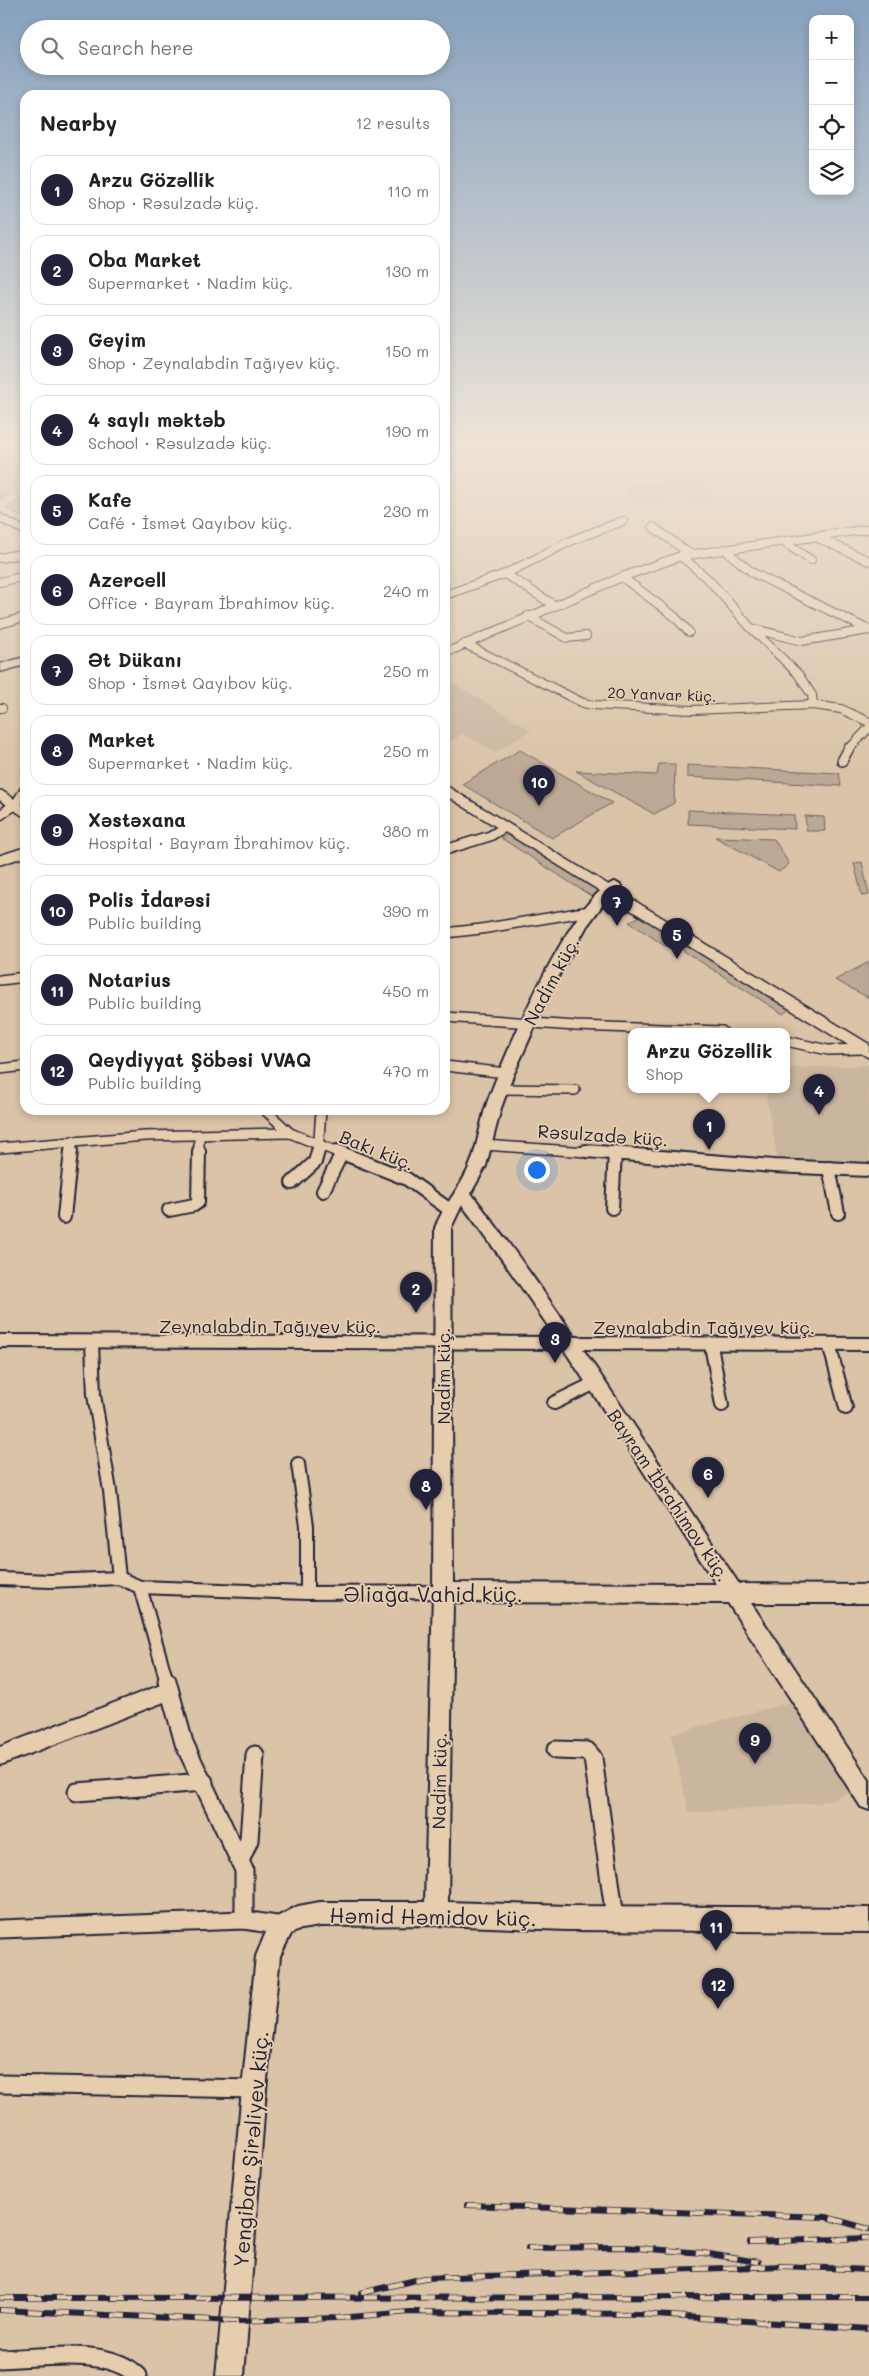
<!DOCTYPE html>
<html lang="en">
<head>
<meta charset="utf-8">
<style>
  body { margin:0; font-family:Mali,sans-serif; background:#f6f6f6; color:#202124 }
  .controls { position:absolute; right:15px; top:15px; display:grid; overflow:hidden; border-radius:10px; box-shadow:0 2px 8px #0003 }
  .controls button { width:45px; height:45px; display:grid; place-items:center; padding:0; border:0; border-bottom:1px solid #e0e0e0; background:#fff; color:#202124; font:25px sans-serif }
  .you { position:absolute; left:536px; top:1169px; width:18px; height:18px; margin:-12px; border:4px solid #fff; border-radius:50%; background:#1a73e8; box-shadow:0 0 0 8px #1a73e833 }
  .badge { display:grid; place-items:center; width:32px; height:32px; border-radius:50%; background:#22223b; color:#fff; font-size:16px; font-weight:700 }
  .pin { position:absolute; translate:-50% -41px; filter:drop-shadow(0 1px 2px #0008) }
  .pin::after { content:''; position:absolute; top:26px; width:18px; height:15px; background:inherit; clip-path:polygon(0 0,100% 0,50% 100%) }
  .popup { position:absolute; left:628px; top:1028px; width:162px; height:65px; box-sizing:border-box; display:grid; place-content:center; border-radius:10px; background:#fff; filter:drop-shadow(0 1px 4px #0005); font-size:16px; white-space:nowrap; color:#757577 }
  .popup b { font-size:19px; color:#202124 }
  .popup::after { content:''; position:absolute; left:50%; top:100%; margin-left:-10px; border:10px solid transparent; border-top-color:#fff }
  .list { margin:0; padding:0; list-style:none }
  h2 { display:flex; justify-content:space-between; align-items:center; height:65px; margin:0; padding:0 20px; font-size:21px }
  h2 small { font-size:16px; font-weight:400; color:#757577 }
  .list li { display:grid; grid-template-columns:32px 1fr auto; gap:15px; align-items:center; box-sizing:border-box; height:70px; margin:0 10px 10px; padding:0 10px; border:1px solid #e0e0e0; border-radius:15px }
  .list b { display:block; font-size:19px; white-space:nowrap }
  .list p { margin:0; font-size:16px; white-space:nowrap; color:#757577 }
  .list em { font-size:16px; font-style:normal; color:#757577 }
  .icon { flex:none; width:28px; height:28px; fill:none; stroke:currentColor; stroke-width:2; stroke-linecap:round; stroke-linejoin:round }
  .map { position:relative; flex:none; width:869px; height:2376px; overflow:hidden }
  .search { position:absolute; background:#fff; box-shadow:0 2px 8px #0003; left:20px; top:20px; width:430px; height:55px; display:flex; align-items:center; gap:12px; box-sizing:border-box; padding:0 18px; border-radius:28px; color:#757577; font-size:19px }
  .panel { position:absolute; background:#fff; box-shadow:0 2px 8px #0003; left:20px; top:90px; width:430px; height:1025px; border-radius:15px }
  .map>svg:first-child { display:block }
  .built { fill:#cab69e }
  .green { fill:#bba895; stroke:#6e6568 }
  .lines { fill:none; stroke-linecap:round; stroke-linejoin:round }
  .street-far3-casing { stroke:#22223b; stroke-width:10 }
  .street-far2-casing { stroke:#22223b; stroke-width:12 }
  .street-far1-casing { stroke:#22223b; stroke-width:16 }
  .street-casing { stroke:#22223b; stroke-width:21 }
  .secondary-casing { stroke:#22223b; stroke-width:4 }
  .primary-casing { stroke:#22223b; stroke-width:3 }
  .street-far3 { stroke:#e6cdae; stroke-width:8 }
  .street-far2 { stroke:#e6cdae; stroke-width:9 }
  .street-far1 { stroke:#e6cdae; stroke-width:12 }
  .street { stroke:#e6cdae; stroke-width:17 }
  .secondary { fill:#e6cdae; fill-rule:evenodd }
  .primary { fill:#e6cdae; fill-rule:evenodd }
  .rail-casing { stroke:#22223b; stroke-width:6 }
  .rail { stroke:#e6cdae; stroke-width:4.5; stroke-dasharray:14; stroke-linecap:butt }
  .labels { text-anchor:middle; dominant-baseline:central; stroke-width:4; stroke-linejoin:round; paint-order:stroke }
  .far-street-label { font-size:15px; fill:#22223b; stroke:#e6cdae }
  .street-label { font-size:18px; fill:#22223b; stroke:#e6cdae }
  .near-street-label { font-size:21px; fill:#22223b; stroke:#e6cdae }
</style>
</head>
<body>
<div class="map">
<svg width="869" height="2376" viewBox="0 0 869 2376">
  <rect width="100%" height="100%" fill="#dac3a7"/>
  <filter id="ink" filterUnits="userSpaceOnUse"><feTurbulence type="fractalNoise" baseFrequency=".02" numOctaves="2"/><feDisplacementMap in="SourceGraphic" scale="10" xChannelSelector="R" yChannelSelector="G"/><feConvolveMatrix kernelMatrix="1 2 1 2 8 2 1 2 1" color-interpolation-filters="sRGB"/></filter>
  <g filter="url(#ink)">
    <g class="built">
      <path d="M705 482 714 503 631 504 625 484Z"/>
      <path d="M445 678 531 730 495 752 463 734 445 743Z"/>
      <path d="M869 1065V1164L778 1161 765 1089H786L787 1068Z"/>
      <path d="M796 1701 851 1793 819 1803 689 1813 671 1734Z"/>
    </g>
    <g class="green">
      <path d="M0 442H25V490L0 499Z"/>
      <path d="M25 495V519L6 508Z"/>
      <path d="M520 750 612 803 552 838 462 784Z"/>
      <path d="M659 764H675L674 803 654 814 576 771 657 775Z"/>
      <path d="M687 765 839 773 841 786 687 777Z"/>
      <path d="M688 810 794 815 795 829 688 824Z"/>
      <path d="M805 816 824 817 825 831H807Z"/>
      <path d="M509 834 597 890 591 896 501 838Z"/>
      <path d="M715 837 774 839 789 864 779 872Z"/>
      <path d="M862 862 869 895 862 896 854 863Z"/>
      <path d="M640 916 789 1009 783 1014 671 943 665 946 629 922Z"/>
      <path d="M869 962V998L835 980Z"/>
    </g>
    <g class="lines">
      <g class="street-far3-casing">
        <g id="street-far3">
          <path d="M653 527 690 554"/>
          <path d="M816 537 869 561"/>
          <path d="M783 542 811 560"/>
          <path d="M724 549 753 573 869 630"/>
          <path d="M681 556 709 580 750 627 798 674 812 695 813 705"/>
          <path d="M0 558 25 553"/>
          <path d="M505 574 554 605"/>
          <path d="M622 577 674 616 689 632"/>
          <path d="M0 582 25 576"/>
          <path d="M445 595 505 574 575 539 623 521"/>
          <path d="M528 616 567 638 586 636"/>
          <path d="M0 624 25 617"/>
          <path d="M751 628 802 641 869 630"/>
          <path d="M465 644 583 703 592 705 692 710 813 705 841 709 869 722"/>
          <path d="M445 653 622 577 681 556 869 529"/>
          <path d="M0 708H2"/>
          <path d="M848 750 869 728"/>
        </g>
      </g>
      <g class="street-far2-casing">
        <g id="street-far2">
          <path d="M842 761 849 748"/>
          <path d="M0 795 25 812"/>
          <path d="M0 815 16 804 25 790"/>
          <path d="M445 850 490 836 505 827"/>
          <path d="M0 860 25 852"/>
          <path d="M445 933 481 929 590 911"/>
          <path d="M0 980 25 977"/>
          <path d="M445 1017 576 1026 722 1031"/>
          <path d="M786 1041 828 1050 863 1049"/>
          <path d="M445 1066 506 1073"/>
          <path d="M0 1069 25 1066"/>
          <path d="M500 1089 575 1090"/>
          <path d="M265 1110 290 1133 340 1153"/>
          <path d="M484 1145 602 1153"/>
          <path d="M0 1148 145 1136 290 1133"/>
          <path d="M71 1153 72 1141"/>
          <path d="M199 1153V1135"/>
          <path d="M318 1153 321 1110"/>
        </g>
      </g>
      <g class="street-far1-casing">
        <g id="street-far1">
          <path d="M337 1151 407 1179 450 1210"/>
          <path d="M586 1151 773 1166 869 1170"/>
          <path d="M829 1168 838 1213"/>
          <path d="M292 1183 315 1162 318 1151"/>
          <path d="M323 1191 342 1153"/>
          <path d="M612 1208 615 1152"/>
          <path d="M169 1210 194 1205 198 1202 199 1151"/>
          <path d="M64 1217 71 1151"/>
          <path d="M0 1341 869 1344"/>
          <path d="M92 1342 94 1395 110 1491 119 1578"/>
          <path d="M829 1344 846 1408"/>
          <path d="M711 1345 722 1405"/>
          <path d="M554 1403 595 1383"/>
          <path d="M298 1464 307 1526V1593"/>
          <path d="M0 1579 50 1581 119 1578 140 1587 307 1593 443 1592"/>
          <path d="M140 1587 167 1682"/>
        </g>
      </g>
      <g class="street-casing">
        <g id="street">
          <path d="M167 1681 184 1743 244 1870V1920"/>
          <path d="M556 1750 587 1751 593 1758 615 1918"/>
          <path d="M0 1756 169 1691"/>
          <path d="M77 1792 204 1782"/>
          <path d="M240 1861 249 1840 255 1755"/>
          <path d="M0 1929 244 1920 283 1926"/>
          <path d="M0 2084 254 2089"/>
          <path d="M0 2359C41 2358 108 2346 138 2376"/>
        </g>
      </g>
      <g class="secondary-casing">
        <path id="secondary" d="M615 882 622 886 604 903 587 926 554 984 512 1078 501 1108 486 1166 471 1193C567 1318 651 1453 739 1584L869 1585V1603H751L869 1780V1810L861 1807 728 1603 453 1602 448 1902 567 1906 869 1908V1932L567 1930 436 1925 320 1926 301 1929 291 1934 280 1956 266 2089 244 2376H216L242 2089 256 1956 266 1932 275 1918 298 1906 320 1902H425L433 1592 435 1228C443 1205 461 1188 470 1165 478 1145 480 1123 487 1103 502 1061 573 893 615 882ZM462 1205C554 1327 633 1457 716 1584L453 1583 451 1228Z"/>
      </g>
      <g class="primary-casing">
        <g id="primary">
          <path d="M0 514 25 527V535L0 522Z"/>
          <path d="M25 657V665L0 672V664Z"/>
          <path d="M445 785 869 1044V1058L445 795Z"/>
        </g>
      </g>
      <use href="#street-far3" class="street-far3"/>
      <use href="#street-far2" class="street-far2"/>
      <use href="#street-far1" class="street-far1"/>
      <use href="#street" class="street"/>
      <use href="#secondary" class="secondary"/>
      <use href="#primary" class="primary"/>
      <g class="rail-casing">
        <g id="rail">
          <path d="M467 2205 826 2217 869 2229"/>
          <path d="M750 2242 869 2238"/>
          <path d="M528 2248 623 2247 703 2253 758 2262"/>
          <path d="M361 2293 424 2278 783 2266 869 2270"/>
          <path d="M0 2298 869 2297"/>
          <path d="M0 2310 235 2321 338 2318 410 2312 639 2314 869 2329"/>
        </g>
      </g>
      <use href="#rail" class="rail"/>
    </g>
  </g>
  <linearGradient id="sky" x2="0" y2="1"><stop stop-color="#86a1be"/><stop offset="0.57" stop-color="#eee4d7"/><stop offset="1" stop-color="#eee4d7" stop-opacity="0"/></linearGradient>
  <rect width="869" height="775" fill="url(#sky)"/>
  <g class="labels">
    <g class="far-street-label">
      <text transform="translate(662 694) rotate(2)">20 Yanvar küç.</text>
    </g>
    <g class="street-label">
      <text transform="translate(551 981) rotate(-62)">Nadim küç.</text>
      <text transform="translate(603 1135) rotate(4)">Rəsulzadə küç.</text>
      <text transform="translate(377 1150) rotate(22)">Bakı küç.</text>
      <text x="270" y="1326">Zeynalabdin Tağıyev küç.</text>
      <text x="704" y="1327">Zeynalabdin Tağıyev küç.</text>
      <text transform="translate(443 1376) rotate(-90)">Nadim küç.</text>
      <text transform="translate(669 1495) rotate(56)">Bayram İbrahimov küç.</text>
      <text transform="translate(439 1781) rotate(-89)">Nadim küç.</text>
    </g>
    <g class="near-street-label">
      <text x="433" y="1593">Əliağa Vahid küç.</text>
      <text transform="translate(433 1916) rotate(1)">Həmid Həmidov küç.</text>
      <text transform="translate(250 2149) rotate(-85)">Yengibar Şirəliyev küç.</text>
    </g>
  </g>
</svg>
<div class="controls">
<button>+</button>
<button>−</button>
<button><svg class="icon" aria-label="locate" viewBox="0 0 24 24"><circle cx="12" cy="12" r="6"/><path d="M12 2v4M12 18v4M2 12h4M18 12h4"/></svg></button>
<button><svg class="icon" aria-label="layers" viewBox="0 0 24 24"><path d="M12 4l9 5-9 5-9-5zM3 14l9 5 9-5"/></svg></button>
</div>
<div class="you"></div>
<div class="pin badge" style="left:709px;top:1150px">1</div>
<div class="popup"><b>Arzu Gözəllik</b>Shop</div>
<div class="pin badge" style="left:416px;top:1313px">2</div>
<div class="pin badge" style="left:555px;top:1363px">3</div>
<div class="pin badge" style="left:819px;top:1115px">4</div>
<div class="pin badge" style="left:677px;top:959px">5</div>
<div class="pin badge" style="left:708px;top:1498px">6</div>
<div class="pin badge" style="left:617px;top:926px">7</div>
<div class="pin badge" style="left:426px;top:1510px">8</div>
<div class="pin badge" style="left:755px;top:1764px">9</div>
<div class="pin badge" style="left:539px;top:806px">10</div>
<div class="pin badge" style="left:716px;top:1951px">11</div>
<div class="pin badge" style="left:718px;top:2009px">12</div>
<div class="search"><svg class="icon" aria-label="search" viewBox="0 0 24 24"><circle cx="10" cy="10" r="6"/><path d="M15 15l6 6"/></svg>Search here</div>
<section class="panel">
<h2>Nearby<small>12 results</small></h2>
<ul class="list">
<li><span class="badge">1</span><div><b>Arzu Gözəllik</b><p>Shop · Rəsulzadə küç.</p></div><em>110 m</em></li>
<li><span class="badge">2</span><div><b>Oba Market</b><p>Supermarket · Nadim küç.</p></div><em>130 m</em></li>
<li><span class="badge">3</span><div><b>Geyim</b><p>Shop · Zeynalabdin Tağıyev küç.</p></div><em>150 m</em></li>
<li><span class="badge">4</span><div><b>4 saylı məktəb</b><p>School · Rəsulzadə küç.</p></div><em>190 m</em></li>
<li><span class="badge">5</span><div><b>Kafe</b><p>Café · İsmət Qayıbov küç.</p></div><em>230 m</em></li>
<li><span class="badge">6</span><div><b>Azercell</b><p>Office · Bayram İbrahimov küç.</p></div><em>240 m</em></li>
<li><span class="badge">7</span><div><b>Ət Dükanı</b><p>Shop · İsmət Qayıbov küç.</p></div><em>250 m</em></li>
<li><span class="badge">8</span><div><b>Market</b><p>Supermarket · Nadim küç.</p></div><em>250 m</em></li>
<li><span class="badge">9</span><div><b>Xəstəxana</b><p>Hospital · Bayram İbrahimov küç.</p></div><em>380 m</em></li>
<li><span class="badge">10</span><div><b>Polis İdarəsi</b><p>Public building</p></div><em>390 m</em></li>
<li><span class="badge">11</span><div><b>Notarius</b><p>Public building</p></div><em>450 m</em></li>
<li><span class="badge">12</span><div><b>Qeydiyyat Şöbəsi VVAQ</b><p>Public building</p></div><em>470 m</em></li>
</ul>
</section>
</div>
</body>
</html>
